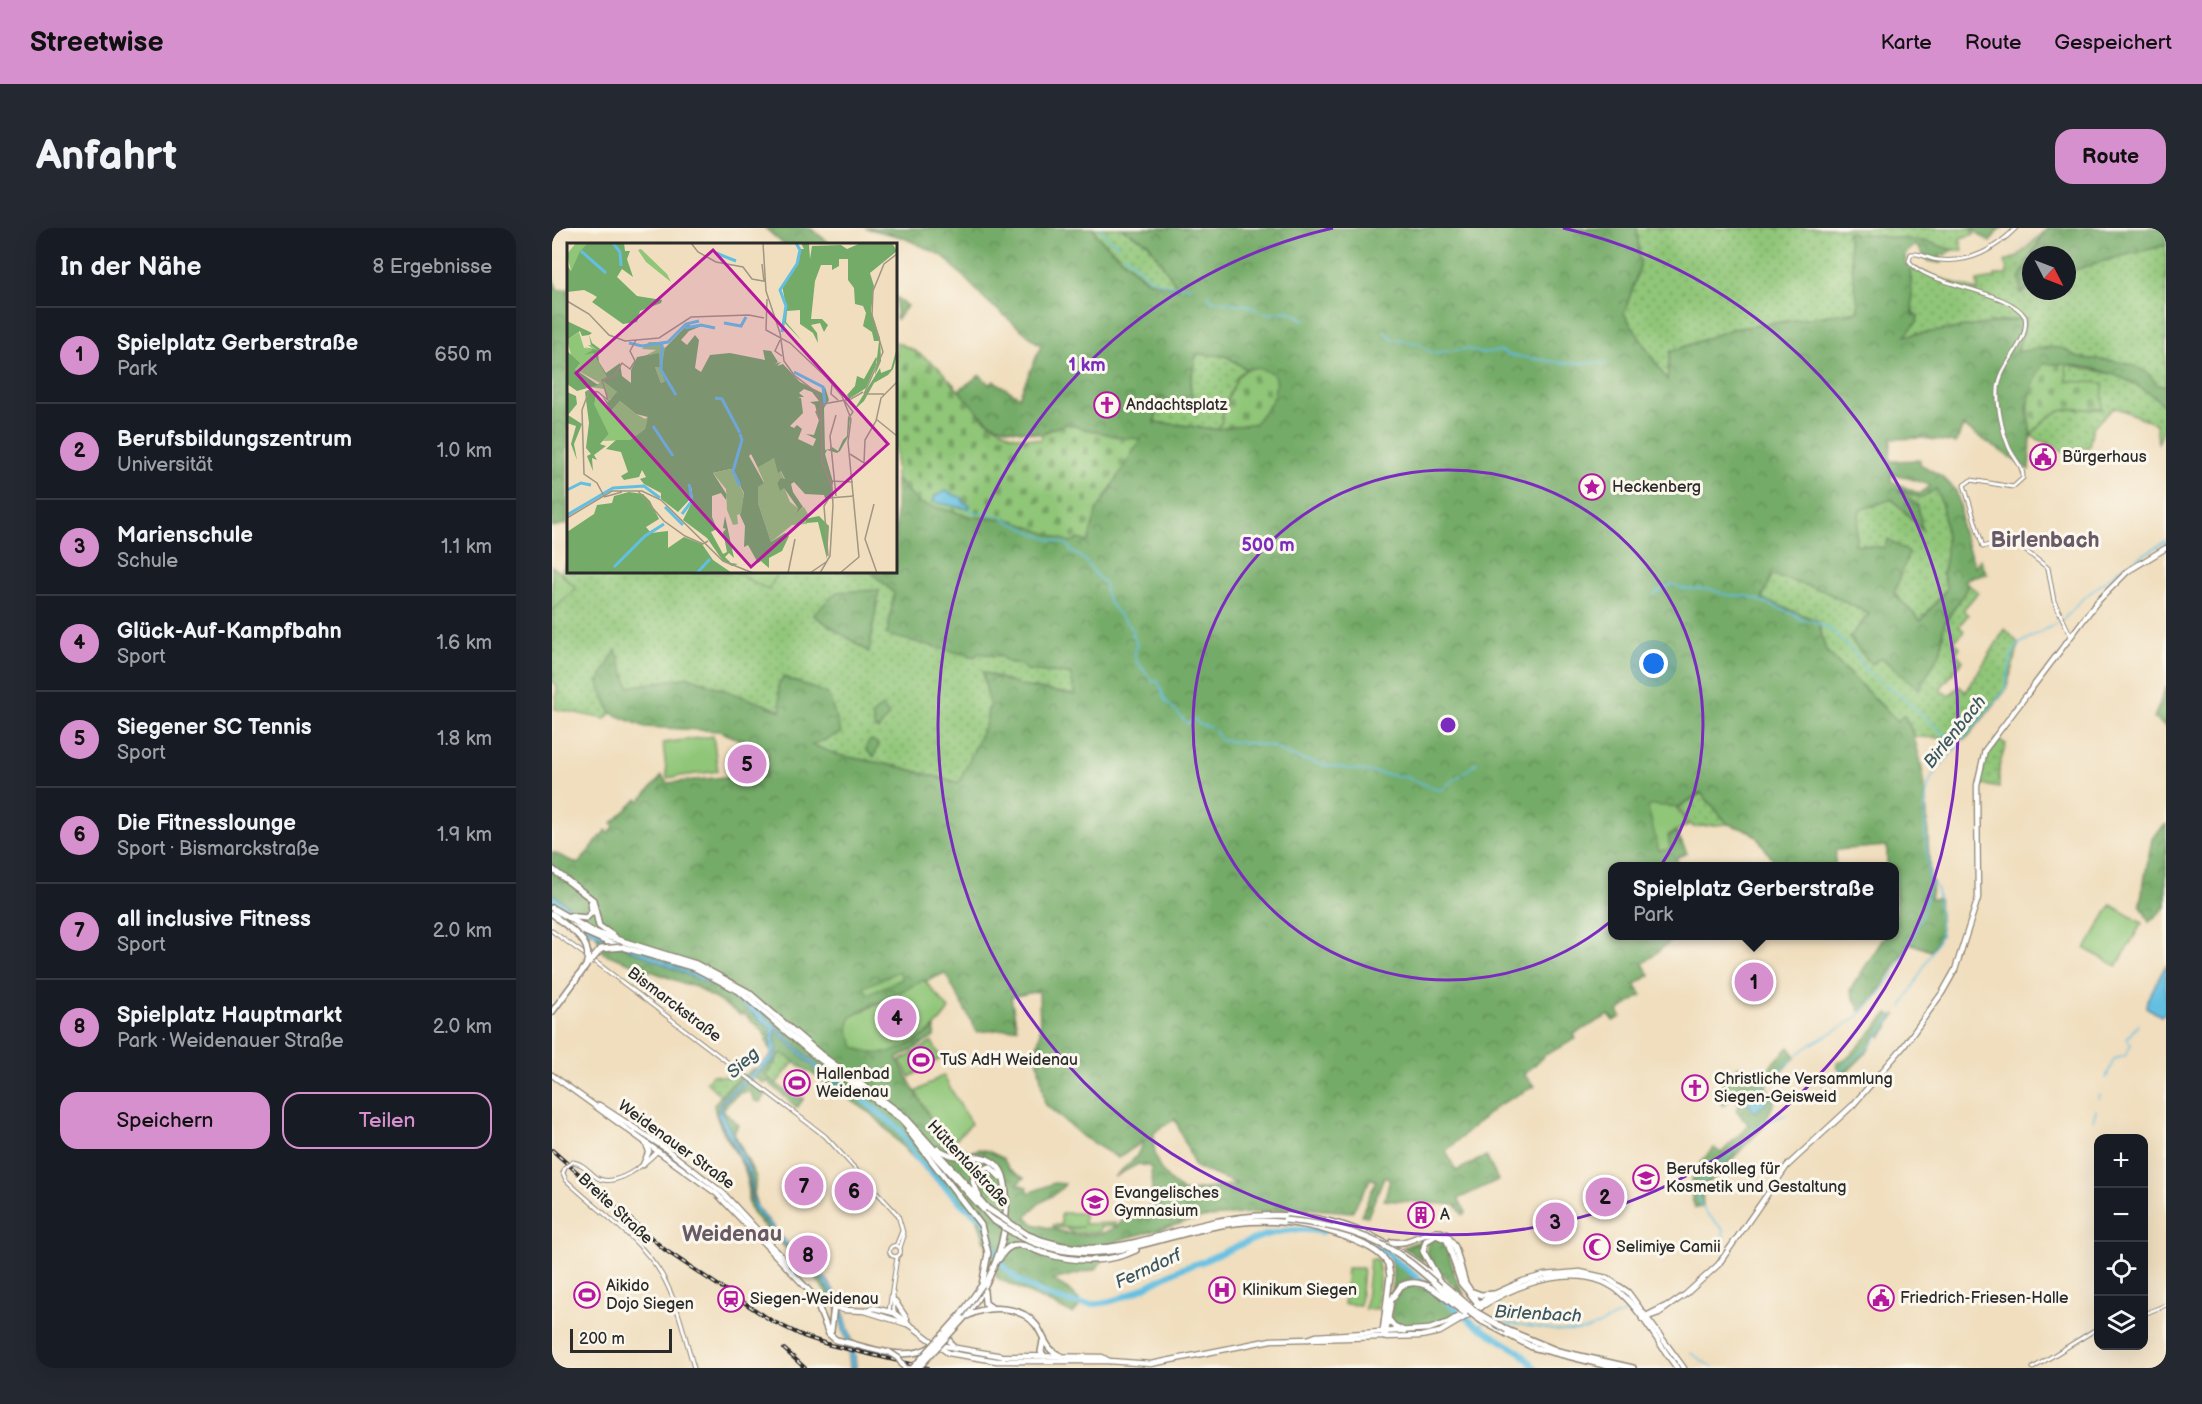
<!DOCTYPE html>
<html lang="de">
<head>
<meta charset="utf-8">
<style>
  body { margin:0; font-family:"Balsamiq Sans",sans-serif; background:#242831; color:#f1f3f6 }
  .controls { position:absolute; right:18px; bottom:18px; display:grid; overflow:hidden; border-radius:12px; box-shadow:0 6px 24px #0002 }
  .controls button { width:54px; height:54px; display:grid; place-items:center; padding:0; border:0; border-bottom:2px solid #363941; background:#171b24; color:#f1f3f6; font:30px sans-serif }
  .compass { position:absolute; left:1470px; top:18px; width:54px; height:54px; border-radius:50%; background:#171b24; box-shadow:0 6px 24px #0002; rotate:132deg }
  .scale { position:absolute; left:18px; bottom:15px; width:102px; box-sizing:border-box; padding-left:6px; border:3px solid #2b2b2b; border-top:0; font-size:16px; line-height:21px; white-space:nowrap; color:#2b2b2b; -webkit-text-stroke:4px #fbf7ec; paint-order:stroke }
  .you { position:absolute; left:1102px; top:436px; width:21px; height:21px; margin:-15px; border:4px solid #fff; border-radius:50%; background:#1a73e8; box-shadow:0 0 0 9px #1a73e833 }
  .badge { display:grid; place-items:center; width:39px; height:39px; border-radius:50%; background:#d690ce; color:#111; font-size:20px; font-weight:700 }
  .pin { position:absolute; translate:-50% -50%; border:3px solid #fff; box-shadow:0 2px 6px #0006 }
  .popup { position:absolute; left:1056px; top:634px; width:291px; height:78px; box-sizing:border-box; display:grid; place-content:center; border-radius:12px; background:#171b24; filter:drop-shadow(0 2px 4px #0005); font-size:20px; white-space:nowrap; color:#9ea1a6 }
  .popup b { font-size:22px; color:#f1f3f6 }
  .popup::after { content:''; position:absolute; left:50%; top:100%; margin-left:-12px; border:12px solid transparent; border-top-color:#171b24 }
  .list { margin:0; padding:0; list-style:none }
  h2 { display:flex; justify-content:space-between; align-items:center; height:78px; margin:0; padding:0 24px; font-size:26px }
  h2 small { font-size:20px; font-weight:400; color:#9ea1a6 }
  .list li { display:grid; grid-template-columns:39px 1fr auto; gap:18px; align-items:center; box-sizing:border-box; height:96px; padding:0 24px; border-top:2px solid #363941 }
  .list b { display:block; font-size:22px; white-space:nowrap }
  .list p { margin:0; font-size:20px; white-space:nowrap; color:#9ea1a6 }
  .list em { font-size:20px; font-style:normal; color:#9ea1a6 }
  .actions { display:flex; gap:12px; padding:18px 24px }
  .actions a { flex:1; padding:14px 0; border:2px solid #d690ce; border-radius:18px; text-align:center; font-size:21px; color:#d690ce }
  .actions .main { background:#d690ce; color:#111 }
  .icon { flex:none; width:33px; height:33px; fill:none; stroke:currentColor; stroke-width:2; stroke-linecap:round; stroke-linejoin:round }
  .map { position:relative; flex:none; width:1614px; height:1140px; overflow:hidden; border-radius:18px }
  header { display:flex; align-items:center; gap:36px; box-sizing:border-box; height:84px; padding:0 30px; background:#d690ce; color:#111 }
  header strong { font-size:28px }
  nav { display:flex; gap:33px; margin-inline-start:auto; font-size:21px }
  .intro { display:flex; align-items:center; justify-content:space-between; box-sizing:border-box; height:144px; padding:0 36px }
  h1 { margin:0; font-size:42px }
  .button { padding:15px 27px; border-radius:18px; background:#d690ce; color:#111; font-size:21px; font-weight:700 }
  main { display:flex; gap:36px; padding:0 36px }
  aside { flex:1; background:#171b24; border-radius:18px; box-shadow:0 6px 24px #0002 }
  .map>svg:first-child { display:block }
  .green { fill:url(#green-dots); stroke:#5e7852; stroke-width:1.5; fill-rule:evenodd }
  .forest { fill:url(#forest-crowns); stroke:#506b4a; stroke-width:1.5; fill-rule:evenodd }
  .cemetery { fill:url(#cemetery-stones); stroke:#5e7852; stroke-width:1.5 }
  .pitch { fill:#90c678; stroke:#5e7852; stroke-width:1.5 }
  .water { fill:#63bfe1; stroke:#477586; stroke-width:1.5 }
  .lines { fill:none; stroke-linecap:round; stroke-linejoin:round }
  .stream { stroke:#63bfe1; stroke-width:1.5 }
  .river { stroke:#63bfe1; stroke-width:6 }
  .minor-casing { stroke:#8e8474; stroke-width:5 }
  .major-casing { stroke:#8e8474; stroke-width:7 }
  .highway-casing { stroke:#8e8474; stroke-width:8 }
  .minor { stroke:#fff; stroke-width:3 }
  .major { stroke:#fff; stroke-width:4.5 }
  .highway { stroke:#fff; stroke-width:5 }
  .rail-casing { stroke:#2b2b2b; stroke-width:4 }
  .rail { stroke:#fbf7ec; stroke-width:1.5; stroke-dasharray:4.5; stroke-linecap:butt }
  .minor-bridge-casing { stroke:#8e8474; stroke-width:5; stroke-linecap:butt }
  .highway-bridge-casing { stroke:#8e8474; stroke-width:8; stroke-linecap:butt }
  .minor-bridge { stroke:#fff; stroke-width:3 }
  .highway-bridge { stroke:#fff; stroke-width:5 }
  .ring { fill:none; stroke:#7b2cbf; stroke-width:3 }
  .labels { text-anchor:middle; dominant-baseline:central; stroke-width:6; stroke-linejoin:round; paint-order:stroke }
  .poi-label { font-size:16px; fill:#2b2b2b; stroke:#fbf7ec; text-anchor:start }
  .street-label { font-size:16px; fill:#2b2b2b; stroke:#fbf7ec }
  .water-label { font-size:18px; font-style:italic; fill:#3c5762; stroke:#fbf7ec }
  .district-label { font-size:22px; font-weight:bold; fill:#695a67; stroke:#fbf7ec }
  .inset-river { fill:none; stroke:#63bfe1; stroke-width:3 }
  .inset-road { fill:none; stroke:#a19683; stroke-width:1.5 }
  .view { fill:#b5179e; fill-opacity:0.15; stroke:#b5179e; stroke-width:3 }
  .inset-edge { fill:none; stroke:#2b2b2b; stroke-width:3 }
  .centre { fill:#7b2cbf; stroke:#fbf7ec; stroke-width:3 }
  .ring-label { font-size:18px; text-anchor:middle; font-weight:bold; fill:#7b2cbf; stroke:#fbf7ec; stroke-width:6; stroke-linejoin:round; paint-order:stroke }
</style>
</head>
<body>
<header>
<strong>Streetwise</strong>
<nav><a>Karte</a><a>Route</a><a>Gespeichert</a></nav>
</header>
<div class="intro"><h1>Anfahrt</h1><a class="button">Route</a></div>
<main>
<aside>
<h2>In der Nähe<small>8 Ergebnisse</small></h2>
<ul class="list">
<li><span class="badge">1</span><div><b>Spielplatz Gerberstraße</b><p>Park</p></div><em>650 m</em></li>
<li><span class="badge">2</span><div><b>Berufsbildungszentrum</b><p>Universität</p></div><em>1.0 km</em></li>
<li><span class="badge">3</span><div><b>Marienschule</b><p>Schule</p></div><em>1.1 km</em></li>
<li><span class="badge">4</span><div><b>Glück-Auf-Kampfbahn</b><p>Sport</p></div><em>1.6 km</em></li>
<li><span class="badge">5</span><div><b>Siegener SC Tennis</b><p>Sport</p></div><em>1.8 km</em></li>
<li><span class="badge">6</span><div><b>Die Fitnesslounge</b><p>Sport · Bismarckstraße</p></div><em>1.9 km</em></li>
<li><span class="badge">7</span><div><b>all inclusive Fitness</b><p>Sport</p></div><em>2.0 km</em></li>
<li><span class="badge">8</span><div><b>Spielplatz Hauptmarkt</b><p>Park · Weidenauer Straße</p></div><em>2.0 km</em></li>
</ul>
<div class="actions"><a class="main">Speichern</a><a>Teilen</a></div>
</aside>
<div class="map">
<svg width="1614" height="1140" viewBox="0 0 1614 1140">
  <defs>
    <pattern id="green-dots" width="8" height="8" patternUnits="userSpaceOnUse" patternTransform="scale(1.5)"><rect width="8" height="8" fill="#90c678"/><path d="M2 2h.1M6 6h.1" fill="none" stroke="#76a163" stroke-width="1.8" stroke-linecap="round"/></pattern>
    <pattern id="forest-crowns" width="20" height="18" patternUnits="userSpaceOnUse" patternTransform="scale(1.5)"><rect width="20" height="18" fill="#74ab68"/><path d="M2 6a3 3 0 1 1 6 0M12 15a3 3 0 1 1 6 0" fill="none" stroke="#5f8b56"/></pattern>
    <pattern id="cemetery-stones" width="16" height="16" patternUnits="userSpaceOnUse" patternTransform="scale(1.5)"><rect width="16" height="16" fill="#90c678"/><path d="M2 7V4a2 2 0 0 1 4 0v3zM10 15v-3a2 2 0 0 1 4 0v3z" fill="#76a163"/></pattern>
  </defs>
  <rect width="100%" height="100%" fill="#fbf7ec"/>
  <filter id="ink" filterUnits="userSpaceOnUse"><feTurbulence type="fractalNoise" baseFrequency=".0167" numOctaves="2"/><feDisplacementMap in="SourceGraphic" scale="12" xChannelSelector="R" yChannelSelector="G"/><feConvolveMatrix kernelMatrix="1 2 1 2 8 2 1 2 1" color-interpolation-filters="sRGB"/></filter>
  <filter id="wash" filterUnits="userSpaceOnUse"><feTurbulence type="fractalNoise" baseFrequency=".008" numOctaves="4" result="noise"/><feDisplacementMap in="SourceGraphic" scale="24" xChannelSelector="R" yChannelSelector="G"/><feGaussianBlur stdDeviation="1.35" result="paint"/><feColorMatrix in="noise" values="0 0 0 0 0 0 0 0 0 0 0 0 0 0 0 0 0 1.4 0 .05"/><feComposite in="paint" operator="in"/></filter>
  <g filter="url(#wash)">
    <rect width="100%" height="100%" fill="#f0debe"/>
    <g class="green">
      <path d="M541 0H569L596 15 627 60 596 53 547 10Z"/>
      <path d="M1085 0H1419L1423 6 1408 10 1411 22H1400L1376 14 1295 4 1307 83 1180 101 1118 124 1115 153 1072 86 1088 38Z"/>
      <path d="M1492 4 1479 27 1470 65 1479 60V63H1515V45C1547 32 1580 26 1614 17V157H1605L1563 133 1524 130 1514 121 1498 120 1465 124 1475 90 1352 108 1365 94 1366 88 1361 86 1358 40 1426 63 1425 53 1443 50V47H1455V38L1452 34 1466 28Z"/>
      <path d="M643 125 674 128 695 141 685 149C682 160 677 167 673 177 670 186 672 192 666 201H662L603 194 607 169 635 177Z"/>
      <path d="M1514 136 1574 149 1611 175C1614 189 1613 202 1606 215L1604 196 1563 179 1541 199 1537 219 1523 221 1518 226 1479 208C1500 177 1515 181 1550 181L1515 153Z"/>
      <path d="M1384 260C1393 277 1394 303 1394 322 1394 341 1387 339 1395 360L1368 394 1342 365 1336 312 1333 320 1303 316 1308 282 1340 271 1369 300 1366 278 1344 261 1369 270Z"/>
      <path d="M16 331V344H319L342 365 427 425 448 428 456 434 468 436 474 442 518 446 524 468 469 458 431 444 437 475 434 495 408 555 348 539 286 527 259 517 226 457 230 483 137 449 76 459 64 422 46 454 59 485 53 491 3 481 5 458 0 453V383L24 361 9 344ZM327 362 317 424 261 387Z"/>
      <path d="M1220 346 1272 363 1317 386 1297 410 1330 430 1389 423 1392 396 1417 357 1426 364 1411 382 1416 387 1407 398 1412 403 1402 414 1408 419 1404 425 1411 433 1388 461 1397 468 1407 458 1414 464 1453 401 1467 416 1454 462 1414 511 1364 509 1352 488 1346 493 1274 423 1266 393 1210 371Z"/>
      <path d="M1444 511 1454 516 1447 539V560L1428 556 1431 536Z"/>
      <path d="M1149 565 1176 596 1141 599 1126 579Z"/>
      <path d="M1196 748H1204L1209 760 1202 763 1198 761Z"/>
      <path d="M229 825 243 833 224 856 214 848Z"/>
      <path d="M182 842 189 848 168 867 154 854 160 847 176 849Z"/>
    </g>
    <g class="forest">
      <path d="M213 0H258L276 14 275 16H231Z"/>
      <path d="M313 0H541L547 10 595 53 626 60 596 15 569 0H1085L1088 38 1072 86 1115 152 1118 124 1180 101 1307 83 1295 4 1376 14 1400 22 1393 27 1388 26 1390 35 1376 33 1364 17 1353 26 1354 36 1358 40 1361 86 1366 88 1365 94 1353 108 1475 90 1465 124C1480 122 1498 117 1512 121 1519 123 1521 129 1528 130 1555 133 1590 130 1605 157H1614V182C1610 173 1602 169 1594 163 1563 142 1527 135 1491 136L1475 179 1479 208 1477 242 1411 198 1404 215 1371 210 1339 211 1338 233 1368 232V236L1391 249 1404 263 1409 281V299L1423 339 1428 331 1435 346 1422 348 1412 353 1417 357 1392 396 1389 423 1367 461 1330 430 1319 436 1297 410 1317 386 1272 363 1220 347 1210 371 1266 393 1274 423 1345 493 1352 487C1379 536 1374 598 1378 652L1381 654 1378 671H1387L1389 707 1379 723 1357 715 1323 770 1308 783 1298 762 1333 708H1343V638H1335V618L1284 622 1283 638H1225L1206 610 1197 603 1176 596 1149 565 1126 579 1102 581 1109 616 1124 603 1135 625 1124 630 1127 638H1061V708H1125L1091 736 1098 747 1083 757 1090 767 1066 783 1069 789 1061 793 1057 787 1022 806 1024 811 993 827 972 847 983 858 946 877 894 923 904 943 934 928 946 952 906 971 914 984 911 987 904 977 832 972 838 952 832 949 816 988 809 987 824 953 819 950 800 984 746 980 650 990 567 1012 544 1041 501 1052 516 1061 530 1075 521 1086 445 1050 426 992 366 935 321 887 229 825 214 848 242 869 252 870 245 880 216 854 211 855 202 849 222 832 224 824 217 821 213 805 191 785 189 787 141 757 133 756 51 725 41 698 0 665V624L26 636 54 602 57 605 62 599 60 595 86 571 88 573 110 548 115 555 172 549H214L216 523 167 503 93 499 59 485 46 454 64 422 77 459 137 449 229 483 226 457 232 449 276 466 289 505 260 517 286 527 348 539 407 555 434 495 437 475 431 444 469 458 524 467 518 446 474 442 468 436 456 434 448 428 427 425 423 429 335 407 342 365 319 344H344V251L367 275 422 289 456 291 487 301 545 282 561 258 571 210 513 196 492 204V207C442 197 441 205 407 162L428 147 438 157 442 153 467 169 489 118 436 74 391 28 350 9ZM644 126 674 128 694 141 685 149 681 164 672 179 673 191 666 201H662L603 194 607 170 635 177 642 173 638 158ZM1340 245 1378 257 1368 266 1339 253ZM1384 261C1392 277 1394 304 1394 322 1394 341 1387 339 1395 360L1369 393 1342 365 1357 325 1336 311 1332 320 1303 316 1308 282 1340 271 1370 301 1366 278 1347 262 1369 270ZM393 745 425 804 465 800 459 769 487 763 488 807 484 823 493 876 531 909 566 930 592 913 584 929 562 949 586 936 599 939 600 966 598 978 575 987 566 998 549 1006 523 1007 482 996 475 989C485 971 506 969 513 956L502 955 477 965 475 959 465 956 472 950 457 941 451 930 436 923 427 921 417 924 404 916 395 920 345 831 382 809 383 800 369 810 307 783ZM623 891 643 939 685 956 632 964C610 948 600 935 602 905Z"/>
      <path d="M1419 0H1452L1447 1 1438 14Z"/>
      <path d="M1495 0H1614V17C1580 26 1547 32 1515 45V27H1480Z"/>
      <path d="M1479 28V60L1469 65 1468 49Z"/>
      <path d="M0 49 6 62 16 61 15 296 0 299Z"/>
      <path d="M344 69 355 78 345 91 344 90Z"/>
      <path d="M327 362 317 424 261 387 285 364Z"/>
      <path d="M1614 459V499L1602 490Z"/>
      <path d="M330 478 337 487 326 502 322 498 320 487Z"/>
      <path d="M319 512 327 516 322 529 314 522 315 516Z"/>
      <path d="M1614 596V679L1597 694 1588 676 1600 610Z"/>
      <path d="M1336 785 1340 788 1344 787 1336 796 1337 799 1329 809 1325 806 1315 824 1293 846 1285 839V835L1298 828Z"/>
      <path d="M1237 819 1244 829 1213 858 1224 870 1211 899 1150 962 1151 979 1143 980C1133 952 1142 940 1162 920L1169 925 1197 897 1184 882 1188 877 1181 868 1171 878 1161 864 1187 838 1203 854Z"/>
      <path d="M202 840 205 842 170 871 167 892 197 946 198 972 221 1004 270 1052 283 1071 276 1069C259 1037 225 1016 202 987 191 973 199 958 193 943 184 920 165 902 162 877 173 860 187 851 202 840Z"/>
      <path d="M198 852 214 867 208 874 203 873 198 864C185 862 179 873 171 882L186 897 182 905 204 949 202 969 205 979 191 928 169 883 172 874Z"/>
      <path d="M886 1010 894 1015 903 1048 913 1068 883 1040 874 1026 876 1015Z"/>
      <path d="M871 1012 868 1024 872 1034 851 1019Z"/>
      <path d="M837 1028 862 1051 847 1056 840 1065 841 1042Z"/>
      <path d="M859 1057 878 1063 905 1084C889 1096 866 1101 846 1098L839 1092C839 1076 842 1063 859 1057Z"/>
    </g>
    <g class="cemetery">
      <path d="M344 114 363 123 386 139 432 191 459 207 488 212 492 205 513 196 571 210 589 211 545 282 536 314 527 311 518 314 456 291 422 289 367 275 344 251Z"/>
      <path d="M1491 136H1514L1515 153 1551 155 1550 181C1515 181 1500 177 1479 208 1475 177 1475 164 1491 136Z"/>
      <path d="M704 140 720 145 725 153 719 175 703 195 666 201C672 192 670 186 673 177 677 167 682 160 685 149L695 141Z"/>
    </g>
    <g class="pitch">
      <path d="M0 338 24 360 2 382 0 379Z"/>
      <path d="M183 344H227L216 362Z"/>
      <path d="M161 508 166 543 115 550 111 515Z"/>
      <path d="M177 525 214 527 213 547 175 544Z"/>
      <path d="M1100 577 1124 579 1136 597 1116 607 1118 621 1107 623 1096 580Z"/>
      <path d="M1559 677 1590 695 1565 738 1533 721Z"/>
      <path d="M347 743 350 751 316 766 312 759Z"/>
      <path d="M372 752 397 781C380 809 335 838 303 819L296 802 299 789Z"/>
      <path d="M380 814 389 830 358 849 348 833Z"/>
      <path d="M391 847 419 896 402 913 388 907 364 864Z"/>
      <path d="M509 985H532V996L563 995V998L548 999V1004L520 1005 515 1001 531 999 501 1000V997H509Z"/>
      <path d="M818 1031H825L828 1047 825 1081H813Z"/>
      <path d="M795 1040H811L808 1077 792 1076Z"/>
    </g>
    <g class="water">
      <path d="M394 263 410 270 412 275 418 277 417 281 381 274 383 268Z"/>
      <path d="M0 665 41 698 128 740 158 750 177 761 208 783 262 835 315 873 314 876 265 842 223 802 224 824 222 832 172 873 169 883 199 944 201 968 205 979 239 1020 276 1053 288 1073 302 1119 304 1140H298L296 1118 282 1069 270 1052 238 1023 201 980 197 946 165 887 170 871 219 828V800L168 761 36 703 0 674Z"/>
      <path d="M1614 737V784L1609 788 1594 779 1595 772Z"/>
      <path d="M1207 860 1218 871 1203 884 1194 873Z"/>
    </g>
    <g class="lines">
      <g class="stream">
        <path d="M548 0 558 12 566 17"/>
        <path d="M571 26C582 32 587 43 597 49 609 57 626 60 640 58"/>
        <path d="M656 66 659 72 693 77 717 86 737 83 753 92"/>
        <path d="M833 104 842 112 866 115 880 125 915 121 927 125 949 123 956 127 1012 135H1054"/>
        <path d="M417 281 424 285 444 287 493 310 515 316 520 324C535 329 540 346 553 355 551 376 571 389 582 403L580 406 586 419 583 420V431L601 454 606 453 613 472 636 496 642 491 648 497 658 499"/>
        <path d="M1102 366 1119 356 1132 361H1157L1175 367 1196 368 1244 387 1249 392H1259L1278 401 1307 429 1308 435 1318 446 1345 465 1392 506 1403 521"/>
        <path d="M663 502 668 512 719 518 738 528 771 537 853 549 888 562 926 534"/>
        <path d="M1372 679 1377 654"/>
        <path d="M1350 779 1389 707 1385 660 1377 653C1375 622 1367 576 1380 548L1453 462 1460 426 1467 416 1512 391 1526 375 1566 342 1614 313"/>
        <path d="M1246 826C1264 810 1286 804 1305 789 1337 763 1357 721 1371 683"/>
        <path d="M1554 850 1562 831 1573 828 1579 817 1575 810 1586 797"/>
        <path d="M1271 857 1320 816 1342 786"/>
        <path d="M1207 860 1243 829"/>
        <path d="M1547 870 1548 867"/>
        <path d="M1541 892 1544 882"/>
        <path d="M1172 1014 1171 1002C1158 986 1139 979 1149 955L1209 896 1233 887"/>
        <path d="M922 1096H931"/>
        <path d="M948 1096C977 1094 1008 1109 1037 1101 1052 1097 1064 1084 1080 1085"/>
        <path d="M1139 1125 1161 1140"/>
        <path d="M1586 1140 1588 1139"/>
      </g>
      <g class="river">
        <path d="M309 870 347 901 365 931 412 978 433 992C443 1029 451 1048 488 1064 547 1091 572 1069 624 1043 633 1038 644 1037 654 1032 693 1015 727 995 771 1004"/>
        <path d="M816 1016 835 1025 922 1096 968 1124 983 1140"/>
      </g>
    </g>
  </g>
  <g filter="url(#ink)">
    <g class="lines">
      <g class="minor-casing">
        <g id="minor">
          <path d="M1464 0C1442 22 1419 35 1387 32 1378 32 1368 24 1359 26L1357 33C1375 59 1457 61 1473 89 1478 116 1447 135 1446 162 1445 178 1450 202 1456 217 1460 229 1472 238 1471 250L1461 259 1419 252 1412 257 1431 319 1457 310 1496 340 1502 373 1519 408"/>
          <path d="M0 703 35 728"/>
          <path d="M41 732 273 908 346 987 352 1008 348 1020"/>
          <path d="M21 934C32 936 36 943 44 949 63 962 94 935 106 923"/>
          <path d="M11 945 14 952C44 981 90 1012 110 1047 126 1075 133 1110 142 1140"/>
          <circle cx="343" cy="1023" r="5.5"/>
          <path d="M344 1018 350 1003"/>
          <path d="M341 1064 342 1084"/>
          <path d="M337 1083 345 1029"/>
          <path d="M1592 1086 1614 1077"/>
          <path d="M1481 1140 1546 1100"/>
        </g>
      </g>
      <g class="major-casing">
        <g id="major">
          <path d="M0 847 165 966 268 1074 292 1082 313 1083 358 1097"/>
          <path d="M47 877 110 918 171 965 232 1031 234 1038"/>
          <path d="M91 937 97 923 93 914"/>
          <path d="M264 1069 281 1077"/>
          <path d="M343 1073 355 1091"/>
          <path d="M927 1080C966 1055 1034 1029 1073 1069 1094 1090 1107 1117 1125 1140"/>
          <path d="M313 1083 322 1080 342 1085 396 1125 445 1133H557L599 1136 719 1112 869 1108 888 1104 920 1085"/>
          <path d="M1092 1089 1114 1078"/>
          <path d="M1090 1091 1107 1085 1134 1066 1166 1037 1235 938 1301 877 1352 818 1390 765 1403 742 1426 670 1425 557 1433 522 1545 374 1576 343 1614 320"/>
          <path d="M396 1105 397 1112 403 1121"/>
          <path d="M756 1111 764 1108 877 1101 897 1094 942 1066 971 1053 992 1047 1028 1044 1055 1050 1076 1064 1132 1140"/>
          <path d="M387 1117 450 1128 550 1129 557 1133"/>
        </g>
      </g>
      <g class="highway-casing">
        <g id="highway">
          <path d="M0 641 41 672 47 698 63 709"/>
          <path d="M0 680 41 704 144 736 196 764 268 826 352 888 435 980"/>
          <path d="M0 686 9 692"/>
          <path d="M17 688 34 690 40 684 39 675"/>
          <path d="M17 697 60 716 143 740 187 763 257 823 349 891 441 992"/>
          <path d="M0 784 34 738"/>
          <path d="M356 902 429 997 436 1025 430 1057"/>
          <path d="M386 921C409 936 424 923 439 933 451 940 453 952 454 965 457 1012 439 1055 411 1091"/>
          <path d="M427 969 421 953 424 944 438 939 448 949"/>
          <path d="M476 1007C538 1034 583 1014 645 998 742 973 817 991 892 1057"/>
          <path d="M467 1008C538 1043 589 1014 659 999 705 989 750 992 794 1009 809 1015 828 1022 836 1036L838 1048 831 1104 833 1109"/>
          <path d="M840 1014C859 1018 877 998 894 1006L903 1019 913 1055 929 1079"/>
          <path d="M447 1031C451 1024 456 1017 465 1017 474 1016 483 1023 492 1025 521 1034 556 1036 584 1022"/>
          <path d="M885 1048 871 1023 874 1013 884 1007 895 1012 909 1055 929 1079"/>
          <path d="M432 1063 433 1075 440 1080"/>
          <path d="M921 1064 929 1067 942 1066"/>
          <path d="M262 1068 277 1106 284 1112C314 1118 352 1136 380 1118"/>
          <path d="M415 1088C435 1077 469 1077 484 1097 493 1109 493 1122 509 1128"/>
          <path d="M837 1092 842 1098 852 1103"/>
          <path d="M930 1093 980 1119 1064 1140"/>
          <path d="M955 1102 1006 1123 1081 1140"/>
          <path d="M279 1103 282 1078"/>
          <path d="M833 1109 839 1072 849 1058"/>
          <path d="M491 1113 489 1124 492 1128"/>
        </g>
      </g>
      <use href="#minor" class="minor"/>
      <use href="#major" class="major"/>
      <use href="#highway" class="highway"/>
      <g class="rail-casing">
        <g id="rail">
          <path d="M0 922 113 1022 220 1093 251 1108 278 1117 376 1140"/>
          <path d="M232 1121 253 1140"/>
        </g>
      </g>
      <use href="#rail" class="rail"/>
      <g class="minor-bridge-casing">
        <path id="minor-bridge" d="M11 945 13 939 21 934"/>
      </g>
      <g class="highway-bridge-casing">
        <g id="highway-bridge">
          <path d="M5 690C22 704 42 714 34 738"/>
          <path d="M37 735 49 721 71 719"/>
          <path d="M435 980 476 1007"/>
          <path d="M441 992 467 1008"/>
          <path d="M733 992C779 996 822 1006 859 1035 883 1054 905 1076 930 1093"/>
          <path d="M892 1057 924 1084 955 1102"/>
          <path d="M849 1058C872 1045 895 1073 913 1085"/>
          <path d="M337 1124 346 1130 353 1140"/>
          <path d="M361 1140 408 1088 430 1057"/>
          <path d="M366 1140 411 1091"/>
        </g>
      </g>
      <use href="#minor-bridge" class="minor-bridge"/>
      <use href="#highway-bridge" class="highway-bridge"/>
    </g>
  </g>
  <g class="ring">
    <circle cx="896" cy="497" r="255"/>
    <path d="M1011 0A510 510 0 1 1 781 0"/>
  </g>
  <defs>
    <g id="church-ring" transform="scale(1.35)"><circle r="9.5" fill="#fbf7ec" stroke="#b5179e" stroke-width="1.5"/><path d="M-1.2-6h2.4v3.5h3.3v2.4h-3.3V6h-2.4V-.1h-3.3v-2.4h3.3Z" fill="#b5179e"/></g>
    <g id="civic-ring" transform="scale(1.35)"><circle r="9.5" fill="#fbf7ec" stroke="#b5179e" stroke-width="1.5"/><path d="M-.6-6.5H3V-4.5H.6V-3L4-1V1h2V6H-6V1h2V-1L-.6-3ZM-1.2 2.5V6h2.4V2.5Z" fill="#b5179e"/></g>
    <g id="sight-ring" transform="scale(1.35)"><circle r="9.5" fill="#fbf7ec" stroke="#b5179e" stroke-width="1.5"/><path d="M0-6L1.8-2.2L6-1.7L2.9 1.2L3.7 5.4L0 3.3L-3.7 5.4L-2.9 1.2L-6-1.7L-1.8-2.2Z" fill="#b5179e"/></g>
    <g id="stadium-ring" transform="scale(1.35)"><circle r="9.5" fill="#fbf7ec" stroke="#b5179e" stroke-width="1.5"/><path d="M0-5a6.5 5 0 1 0 0 10a6.5 5 0 1 0 0-10ZM-3.5-1.8h7v3.6h-7Z" fill="#b5179e"/></g>
    <g id="university-ring" transform="scale(1.35)"><circle r="9.5" fill="#fbf7ec" stroke="#b5179e" stroke-width="1.5"/><path d="M0-5L7-2L0 1L-7-2ZM-4 1L0 2.5L4 1V4Q0 6-4 4Z" fill="#b5179e"/></g>
    <g id="school-ring" transform="scale(1.35)"><circle r="9.5" fill="#fbf7ec" stroke="#b5179e" stroke-width="1.5"/><path d="M0-5L7-2L0 1L-7-2ZM-4 1L0 2.5L4 1V4Q0 6-4 4Z" fill="#b5179e"/></g>
    <g id="building-ring" transform="scale(1.35)"><circle r="9.5" fill="#fbf7ec" stroke="#b5179e" stroke-width="1.5"/><path d="M-4-6H4V6H1V3H-1V6H-4ZM-2.5-4.3h1.7v1.8h-1.7ZM.8-4.3h1.7v1.8H.8ZM-2.5-1h1.7V.8h-1.7ZM.8-1h1.7V.8H.8Z" fill="#b5179e"/></g>
    <g id="mosque-ring" transform="scale(1.35)"><circle r="9.5" fill="#fbf7ec" stroke="#b5179e" stroke-width="1.5"/><path d="M3.5-4.9A6 6 0 1 0 3.5 4.9A5 5 0 1 1 3.5-4.9Z" fill="#b5179e"/></g>
    <g id="hospital-ring" transform="scale(1.35)"><circle r="9.5" fill="#fbf7ec" stroke="#b5179e" stroke-width="1.5"/><path d="M-5-5h3v3.5h4V-5h3V5h-3V1.5h-4V5h-3Z" fill="#b5179e"/></g>
    <g id="station-ring" transform="scale(1.35)"><circle r="9.5" fill="#fbf7ec" stroke="#b5179e" stroke-width="1.5"/><path d="M-3-6H3Q5-6 5-4V2Q5 4 3 4L4.5 6H3L1.5 4h-3L-3 6H-4.5L-3 4Q-5 4-5 2V-4Q-5-6-3-6ZM-3.5-4v3h7v-3ZM-3.5 1v1.5H-2V1ZM2 1v1.5H3.5V1Z" fill="#b5179e"/></g>
  </defs>
  <g fill-rule="evenodd">
    <use href="#church-ring" x="555" y="177"/>
    <use href="#civic-ring" x="1491" y="229"/>
    <use href="#sight-ring" x="1040" y="259"/>
    <use href="#stadium-ring" x="369" y="832"/>
    <use href="#stadium-ring" x="245" y="855"/>
    <use href="#church-ring" x="1143" y="860"/>
    <use href="#university-ring" x="1094" y="950"/>
    <use href="#school-ring" x="543" y="974"/>
    <use href="#building-ring" x="869" y="987"/>
    <use href="#mosque-ring" x="1045" y="1019"/>
    <use href="#hospital-ring" x="670" y="1062"/>
    <use href="#stadium-ring" x="35" y="1067"/>
    <use href="#civic-ring" x="1329" y="1070"/>
    <use href="#station-ring" x="179" y="1071"/>
  </g>
  <g class="labels">
    <g class="poi-label">
      <text x="574" y="177">Andachtsplatz</text>
      <text x="1510" y="229">Bürgerhaus</text>
      <text x="1060" y="259">Heckenberg</text>
      <text x="388" y="832">TuS AdH Weidenau</text>
      <text x="264" y="846">Hallenbad<tspan x="264" dy="18">Weidenau</tspan></text>
      <text x="1162" y="851">Christliche Versammlung<tspan x="1162" dy="18">Siegen-Geisweid</tspan></text>
      <text x="1114" y="941">Berufskolleg für<tspan x="1114" dy="18">Kosmetik und Gestaltung</tspan></text>
      <text x="562" y="965">Evangelisches<tspan x="562" dy="18">Gymnasium</tspan></text>
      <text x="888" y="987">A</text>
      <text x="1064" y="1019">Selimiye Camii</text>
      <text x="54" y="1058">Aikido<tspan x="54" dy="18">Dojo Siegen</tspan></text>
      <text x="690" y="1062">Klinikum Siegen</text>
      <text x="1348" y="1070">Friedrich-Friesen-Halle</text>
      <text x="198" y="1071">Siegen-Weidenau</text>
    </g>
    <g class="street-label">
      <text transform="translate(122 777) rotate(37)">Bismarckstraße</text>
      <text transform="translate(124 917) rotate(36)">Weidenauer Straße</text>
      <text transform="translate(416 936) rotate(47)">Hüttentalstraße</text>
      <text transform="translate(63 981) rotate(43)">Breite Straße</text>
    </g>
    <g class="water-label">
      <text transform="translate(1403 504) rotate(-51)">Birlenbach</text>
      <text transform="translate(191 835) rotate(-42)">Sieg</text>
      <text transform="translate(596 1041) rotate(-25)">Ferndorf</text>
      <text transform="translate(986 1086) rotate(3)">Birlenbach</text>
    </g>
    <g class="district-label">
      <text x="1493" y="312">Birlenbach</text>
      <text x="180" y="1006">Weidenau</text>
    </g>
  </g>
  <g transform="translate(15 15)">
    <rect width="330" height="330" fill="#f0debe"/>
    <path d="M9 0 21 1 14 7 4 28 0 11ZM74 6 100 31 104 39 79 19 71 7ZM12 89 17 105 26 106 21 102H24L30 107 26 110 41 135 36 137 51 150 42 157 37 146 23 144 33 140 8 126 0 97ZM82 99H92L98 105V138L94 140 88 124H93L92 118 85 111 74 115 89 107 75 106ZM31 152 44 168 53 158 69 171 78 176 82 173 78 186 63 197 36 198 42 191 26 160ZM184 210 194 220 207 215 218 237 213 235 210 240 213 247 217 244 223 259 231 265 228 270 237 264 241 271 240 281 225 282 204 299 191 260V243L197 239Z" fill="#90c678"/>
    <path d="M21 0H57L58 8H63L60 16 66 34 55 26 50 34 70 53 95 57 94 60 73 68 70 79 56 81 25 59 30 54 25 51 17 47 0 49V22L4 28 13 8ZM234 0 242 1 243 16 245 3 274 2 280 6 294 0H325L330 8 303 30 307 43 304 68 313 95 314 118 308 132 312 98H307L305 89 296 83 299 70 296 63 288 61 287 45 281 37V16H272V23L265 27V22H254L248 38 244 76H255L261 82 257 89 253 80 244 82 250 90 251 100 246 90 233 81V67L220 68 219 79 235 98 217 79 219 64 215 42 232 19 233 6H237ZM329 76 330 112 326 126 321 132 307 140 297 158 287 167 313 125 314 130 324 126 329 108ZM0 78 25 90 22 92 25 100 36 108 31 111 32 119 39 130 53 120 55 133 64 140V127L70 114 92 110 93 124H88L94 140 98 138 94 129 98 105 122 80 123 84 137 82 122 88 114 97 120 102 128 92 132 97 128 125 134 129 143 112 163 110 198 117 196 107 204 108 211 119 208 121 214 119 210 123 216 121 233 139 255 150 258 144 262 157 257 165 258 207 263 206V199L264 208 265 204 271 208 276 197 280 193 281 173 283 175 281 194 273 208 270 210 260 207 258 211 266 239 264 255 259 258 257 252 238 251 227 239 224 241 226 249 236 264 228 271 231 265 217 245 213 248 210 240 213 235 218 236 214 228 211 230 207 215 191 224 184 211 182 213 197 240 191 244V260L204 299 218 290 222 293 215 308 202 315V325L194 318 191 320 181 302 177 304 178 283 173 272 177 250 164 226 146 230 160 252 159 257 154 250 145 253V274L150 286 144 289 156 311 160 309 156 289 159 286 156 285 158 273 167 315 162 310 158 314 164 320 171 321 165 323 156 318 140 295 116 277 126 257 124 243 123 256 111 269 94 256V250L77 241 73 236 79 234 75 227 72 234 57 237 54 233 61 229 54 209 39 206 49 197H63L78 186 81 174 69 171 53 158 44 168 35 153 41 159 50 149 35 137 40 134 26 110 17 112 26 107 17 104 30 107 24 102 22 92 15 93 13 88 0 97ZM237 146 245 149 252 158 243 159 248 162 252 177 247 192 239 191 249 196 246 203 231 196 235 186 230 182 227 185 223 183 236 170 234 155 231 154H237L232 150ZM0 108 13 120 8 126 31 142 10 148 0 141ZM309 114 310 116V120L299 145 282 156 280 152 288 143 290 133 297 136ZM21 147 30 150 27 161 42 191 33 201 39 203 27 212 30 217 25 215 26 228 20 213 24 211 19 205 22 180 18 149ZM0 149 9 153 10 161 1 172 15 181 7 201 10 217 4 201 9 183 0 180ZM62 249 76 251 83 258 92 276 79 284 84 290 101 288V305L117 294 135 301 146 317 165 330H0V289L27 271 30 262 45 260 47 253ZM252 273 262 283 260 316 251 279 240 280 238 276Z" fill="#74ab68" fill-rule="evenodd"/>
    <path d="M164 226 177 251 174 271 170 272 171 281 166 282 160 267 159 246 146 230Z" fill="#90c678"/>
    <path class="inset-river" d="M46 0 53 9 54 23M14 8 39 30M149 10 169 18M157 80 174 83 179 74M118 85 134 82 148 85M215 89 219 63 213 47 230 21 233 7 229 0M62 100 75 103 101 99 119 81 132 78M95 100 94 127 109 152M227 129 256 144 258 162M148 155 155 156 173 190M86 183 106 213M173 243 166 228 175 197 173 191M0 247 14 240 24 242M98 264 116 282M115 271 125 258 122 241M0 272 46 245 77 243 93 255M47 324 78 293 97 281M130 330 143 316"/>
    <path class="inset-road" d="M124 0 131 9 149 19 176 24 185 36 196 38M196 0 199 48 213 90 217 118 227 132 249 149 254 161 255 218 265 245 266 262 263 313 253 330M195 21 197 39M200 56 199 87 223 100 260 135M0 58 22 71 42 92 58 98 92 95 124 74 182 72 197 75M213 97 208 108 215 113M260 135 275 153 284 176 281 199 292 314 273 330M265 141 264 151 271 157M297 151 316 109 305 72 306 48 317 21 330 11M297 151H317M277 157 286 169 283 173M309 176 330 193M253 178 249 169 256 161 284 156 296 149M283 211 297 220 298 197 309 178 314 155 330 139M263 238 286 239M71 248 97 278 118 293 136 301 141 298M37 253 30 240 17 231 15 167 22 148 31 149 41 157 35 137 47 133 55 120 63 126 68 118 63 108 69 97M269 253 263 193 269 172M37 254 55 249M307 261 298 296 310 330M0 275 45 248H75L94 257 156 318 186 330M261 313 257 263 262 255 287 253M221 330 228 296M243 330 259 319"/>
    <path class="view" d="M146 7 321 201 184 324 9 130Z"/>
    <rect width="330" height="330" class="inset-edge"/>
  </g>
  <circle cx="896" cy="497" r="9" class="centre"/>
  <g class="ring-label">
    <text x="535" y="143">1 km</text>
    <text x="716" y="323">500 m</text>
  </g>
</svg>
<div class="controls">
<button>+</button>
<button>−</button>
<button><svg class="icon" aria-label="locate" viewBox="0 0 24 24"><circle cx="12" cy="12" r="6"/><path d="M12 2v4M12 18v4M2 12h4M18 12h4"/></svg></button>
<button><svg class="icon" aria-label="layers" viewBox="0 0 24 24"><path d="M12 4l9 5-9 5-9-5zM3 14l9 5 9-5"/></svg></button>
</div>
<svg class="compass" viewBox="-18 -18 36 36"><path d="M0-13l5 13h-10z" fill="#e53935"/><path d="M0 13l5-13h-10z" fill="#9ea1a6"/></svg>
<div class="scale">200 m</div>
<div class="you"></div>
<div class="pin badge" style="left:1202px;top:754px">1</div>
<div class="popup"><b>Spielplatz Gerberstraße</b>Park</div>
<div class="pin badge" style="left:1053px;top:969px">2</div>
<div class="pin badge" style="left:1003px;top:994px">3</div>
<div class="pin badge" style="left:345px;top:790px">4</div>
<div class="pin badge" style="left:195px;top:536px">5</div>
<div class="pin badge" style="left:302px;top:963px">6</div>
<div class="pin badge" style="left:252px;top:958px">7</div>
<div class="pin badge" style="left:256px;top:1027px">8</div>
</div>
</main>
</body>
</html>
